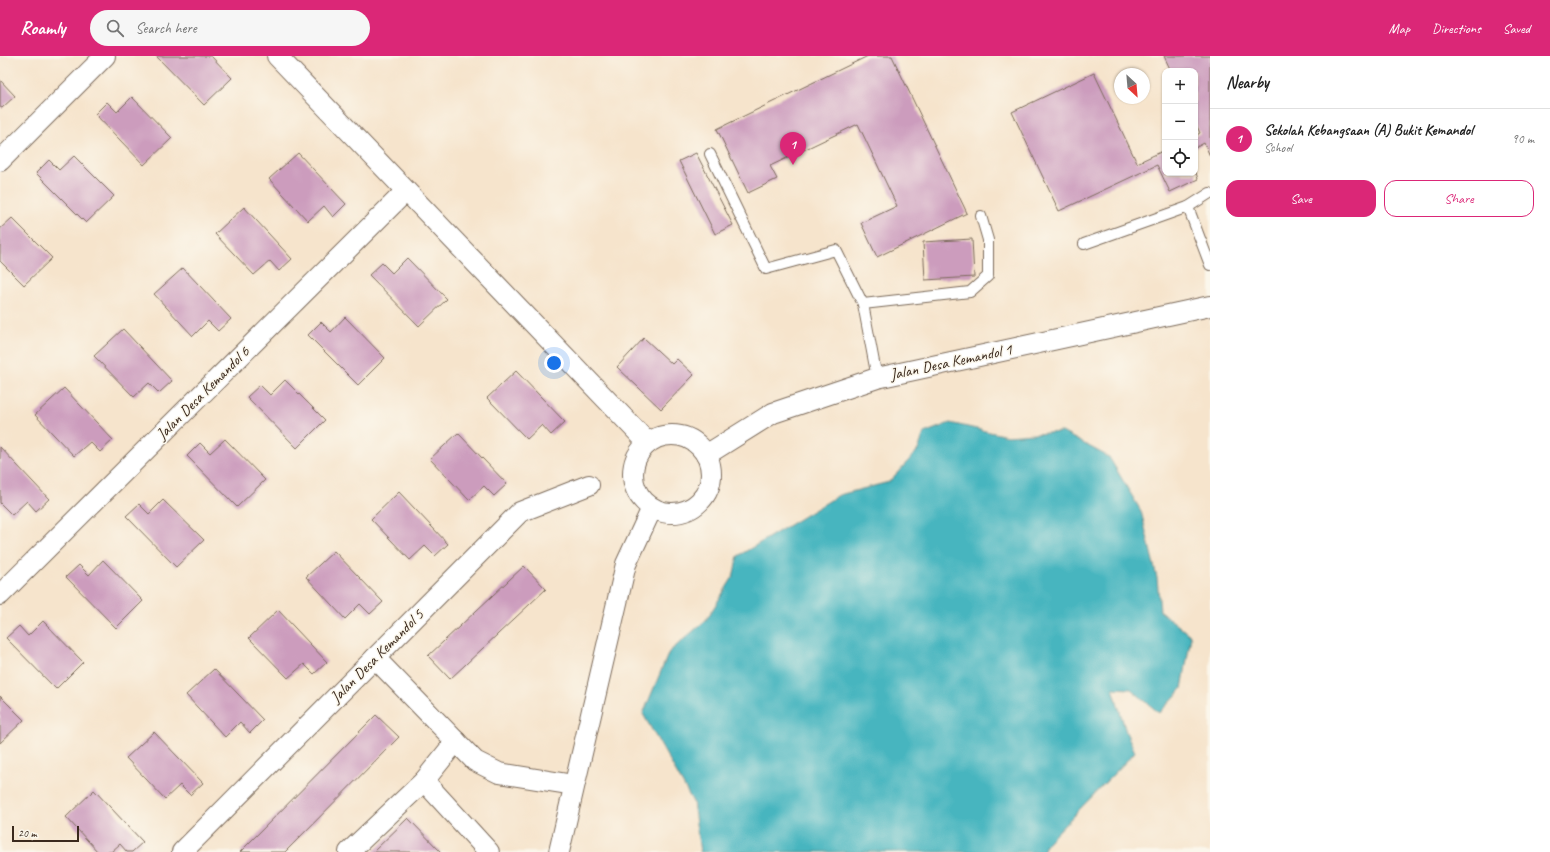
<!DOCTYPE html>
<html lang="en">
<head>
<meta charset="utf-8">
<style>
  body { margin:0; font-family:Caveat,sans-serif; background:#f6f6f6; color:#222 }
  .controls { position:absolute; right:12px; top:12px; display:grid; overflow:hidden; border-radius:8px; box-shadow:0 1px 3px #0004 }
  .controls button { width:36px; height:36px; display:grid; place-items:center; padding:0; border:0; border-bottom:1px solid #e0e0e0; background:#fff; color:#222; font:20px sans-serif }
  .compass { position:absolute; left:1114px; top:12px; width:36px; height:36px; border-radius:50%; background:#fff; box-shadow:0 1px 3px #0004; rotate:154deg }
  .scale { position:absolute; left:12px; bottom:10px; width:67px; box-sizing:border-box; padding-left:4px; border:2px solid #3b2a1e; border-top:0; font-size:11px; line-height:14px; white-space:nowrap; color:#3b2a1e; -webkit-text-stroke:3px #fbf7ec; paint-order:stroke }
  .you { position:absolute; left:554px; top:307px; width:14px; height:14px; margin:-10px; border:3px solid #fff; border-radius:50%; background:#1a73e8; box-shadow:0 0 0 6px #1a73e833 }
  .badge { display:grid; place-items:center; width:26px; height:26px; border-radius:50%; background:#db2777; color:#fff; font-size:13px; font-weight:700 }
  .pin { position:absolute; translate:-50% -33px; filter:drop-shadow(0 1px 2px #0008) }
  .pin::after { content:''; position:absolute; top:21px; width:14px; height:12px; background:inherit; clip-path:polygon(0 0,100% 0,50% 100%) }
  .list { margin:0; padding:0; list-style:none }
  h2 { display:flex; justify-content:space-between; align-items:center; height:52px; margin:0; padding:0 16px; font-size:17px }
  h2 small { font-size:13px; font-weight:400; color:#767676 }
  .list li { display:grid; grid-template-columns:26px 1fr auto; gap:12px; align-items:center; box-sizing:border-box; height:60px; padding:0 16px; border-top:1px solid #e0e0e0 }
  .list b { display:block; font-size:15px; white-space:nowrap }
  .list p { margin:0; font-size:13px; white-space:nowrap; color:#767676 }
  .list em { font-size:13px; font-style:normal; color:#767676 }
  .actions { display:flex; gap:8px; padding:12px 16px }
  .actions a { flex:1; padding:9px 0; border:1px solid #db2777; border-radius:12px; text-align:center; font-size:14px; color:#db2777 }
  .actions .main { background:#db2777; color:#fff }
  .icon { flex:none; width:22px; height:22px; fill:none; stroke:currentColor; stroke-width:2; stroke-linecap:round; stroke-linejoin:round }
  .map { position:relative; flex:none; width:1210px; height:796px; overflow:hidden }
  header { display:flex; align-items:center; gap:24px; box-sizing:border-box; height:56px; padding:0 20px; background:#db2777; color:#fff }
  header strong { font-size:19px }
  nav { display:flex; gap:22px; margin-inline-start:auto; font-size:14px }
  .search { width:280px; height:36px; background:#f6f6f6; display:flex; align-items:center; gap:10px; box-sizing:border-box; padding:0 14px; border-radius:22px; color:#767676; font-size:15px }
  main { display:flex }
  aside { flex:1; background:#fff }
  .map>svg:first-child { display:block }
  .water { fill:#46b5bf; stroke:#40706e }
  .building { fill:#cc9cbd }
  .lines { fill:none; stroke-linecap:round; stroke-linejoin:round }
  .service-casing { stroke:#7c6b5b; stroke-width:12 }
  .minor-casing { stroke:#7c6b5b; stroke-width:22 }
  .service { stroke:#fff; stroke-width:10 }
  .minor { stroke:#fff; stroke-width:20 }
  .labels { text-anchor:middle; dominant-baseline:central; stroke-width:3; stroke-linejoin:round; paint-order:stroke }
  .street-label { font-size:16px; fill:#3b2a1e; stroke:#fbf7ec }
</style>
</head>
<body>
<header>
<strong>Roamly</strong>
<div class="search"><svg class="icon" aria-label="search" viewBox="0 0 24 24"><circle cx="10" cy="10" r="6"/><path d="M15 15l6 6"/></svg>Search here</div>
<nav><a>Map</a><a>Directions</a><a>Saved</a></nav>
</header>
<main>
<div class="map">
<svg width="1210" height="796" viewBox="0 0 1210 796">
  <rect width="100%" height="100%" fill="#fbf7ec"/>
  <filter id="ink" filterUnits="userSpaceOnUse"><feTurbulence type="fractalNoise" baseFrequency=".025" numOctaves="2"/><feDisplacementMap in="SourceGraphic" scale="8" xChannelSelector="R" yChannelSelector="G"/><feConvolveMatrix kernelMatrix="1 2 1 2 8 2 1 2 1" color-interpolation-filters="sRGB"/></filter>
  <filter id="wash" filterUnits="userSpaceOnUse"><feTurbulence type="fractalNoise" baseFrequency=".012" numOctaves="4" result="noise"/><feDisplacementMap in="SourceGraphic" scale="16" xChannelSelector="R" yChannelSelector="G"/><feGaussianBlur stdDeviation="0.9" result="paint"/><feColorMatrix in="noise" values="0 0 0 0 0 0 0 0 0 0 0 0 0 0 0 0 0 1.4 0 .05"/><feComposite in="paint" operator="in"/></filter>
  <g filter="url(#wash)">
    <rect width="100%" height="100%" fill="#f6e4cc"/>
    <path class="water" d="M950 367 1007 380 1062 376 1109 401 1141 455 1157 522 1160 555 1191 580 1182 633 1159 657 1131 633 1113 632 1126 676 1135 696 1046 788 1043 796H700L693 746 643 658 669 596 706 564 733 521 738 500 839 439 889 426 918 394 924 377Z"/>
    <g id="blocks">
      <g class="building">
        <path d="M156 0H211L232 22 204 49Z"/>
        <path d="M868 0H892L967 157 877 201 861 167 897 150 858 68 770 110 777 123 748 137 717 73Z"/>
        <path d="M1164 0H1210V100L1204 87 1195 92V80L1200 77 1195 66V15H1171Z"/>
        <path d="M1094 17 1137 107 1165 94V117H1196L1198 123 1170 136 1157 109 1059 155 1012 56Z"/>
        <path d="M0 24 15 40 2 52 0 51Z"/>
        <path d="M132 41 172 82 144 109 95 58 107 46 117 56Z"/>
        <path d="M298 97 346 148 333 161 324 150 308 165 269 123Z"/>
        <path d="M696 97 733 169 715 178 679 105Z"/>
        <path d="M74 100 114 140 86 167 36 117 49 104 59 114Z"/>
        <path d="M244 151 292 203 279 215 270 205 254 219 215 178Z"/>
        <path d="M12 162 52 202 24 229 0 205V173Z"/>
        <path d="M972 183 974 221 925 224 923 186Z"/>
        <path d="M407 202 447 243 419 270 369 219 382 207 392 217Z"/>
        <path d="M183 212 231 263 218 275 208 265 193 280 154 238Z"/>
        <path d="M345 261 385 302 358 329 308 279 321 266 331 276Z"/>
        <path d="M123 273 172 325 159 337 149 327 134 341 94 300Z"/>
        <path d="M644 282 672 308 677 303 694 319 661 353 617 311Z"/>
        <path d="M516 315 565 366 551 379 542 369 527 383 487 342Z"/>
        <path d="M285 324 325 364 297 392 247 341 260 329 270 339Z"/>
        <path d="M64 332 113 384 100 396 90 386 74 400 35 359Z"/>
        <path d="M458 377 507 428 494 440 484 430 469 444 430 403Z"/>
        <path d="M225 383 265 424 237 451 187 400 200 387 210 397Z"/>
        <path d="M0 391 49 443 36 455 27 445 12 459 0 447Z"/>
        <path d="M399 436 448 488 435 500 425 490 410 504 371 463Z"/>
        <path d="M163 444 204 484 176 511 126 460 139 448 149 458Z"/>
        <path d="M334 495 383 546 370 558 360 548 345 563 306 521Z"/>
        <path d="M103 504 143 545 116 572 66 521 79 509 89 519Z"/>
        <path d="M524 510 546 533 450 623 428 600Z"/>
        <path d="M278 554 327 606 314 618 304 608 288 622 249 582Z"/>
        <path d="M43 565 83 606 56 633 6 582 19 570 28 580Z"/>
        <path d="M214 613 263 664 250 677 240 666 225 681 186 639Z"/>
        <path d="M0 640 24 664 0 687Z"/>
        <path d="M376 659 399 681 285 796H240Z"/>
        <path d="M154 676 203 727 190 739 180 729 165 743 126 702Z"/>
        <path d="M94 734 143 786 132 796H127L120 788 111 796H98L66 761Z"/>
        <path d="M408 762 441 796H373Z"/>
      </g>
    </g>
  </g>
  <g filter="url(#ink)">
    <use href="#blocks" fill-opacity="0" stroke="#7c6b5b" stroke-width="1"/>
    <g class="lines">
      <g class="service-casing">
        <g id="service">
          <path d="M710 98 766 213 836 194 863 248"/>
          <path d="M1188 151 1210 209"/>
          <path d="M1084 188 1188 151 1210 137"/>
          <path d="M877 322 863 248 970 236 988 220V184L981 160"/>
        </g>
      </g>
      <g class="minor-casing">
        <g id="minor">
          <path d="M277 0 648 387"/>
          <path d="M0 105 105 0"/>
          <circle cx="672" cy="418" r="39"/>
          <path d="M706 399 773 357 877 322 1210 250"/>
          <path d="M0 539 406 135"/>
          <path d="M375 602 475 705 499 717 574 729"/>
          <path d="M424 725 456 685"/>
          <path d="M182 796 520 456 589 429"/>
          <path d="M349 796 424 725 489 796"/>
          <path d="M559 796 626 508 652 452"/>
        </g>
      </g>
      <use href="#service" class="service"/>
      <use href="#minor" class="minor"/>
    </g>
  </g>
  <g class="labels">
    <g class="street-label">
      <text transform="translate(951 306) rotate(-12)">Jalan Desa Kemandol 1</text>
      <text transform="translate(203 337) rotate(-45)">Jalan Desa Kemandol 6</text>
      <text transform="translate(377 600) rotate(-45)">Jalan Desa Kemandol 5</text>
    </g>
  </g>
</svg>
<div class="controls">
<button>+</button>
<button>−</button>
<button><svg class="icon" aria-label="locate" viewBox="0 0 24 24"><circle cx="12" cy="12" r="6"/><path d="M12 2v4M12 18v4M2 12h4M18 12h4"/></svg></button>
</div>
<svg class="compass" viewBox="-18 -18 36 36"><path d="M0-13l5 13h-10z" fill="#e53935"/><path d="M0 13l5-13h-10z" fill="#767676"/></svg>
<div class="scale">20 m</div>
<div class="you"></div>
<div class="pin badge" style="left:793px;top:109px">1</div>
</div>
<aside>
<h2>Nearby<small></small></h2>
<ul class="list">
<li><span class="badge">1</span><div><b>Sekolah Kebangsaan (A) Bukit Kemandol</b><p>School</p></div><em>90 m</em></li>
</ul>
<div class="actions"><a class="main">Save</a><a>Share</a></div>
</aside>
</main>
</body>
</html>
